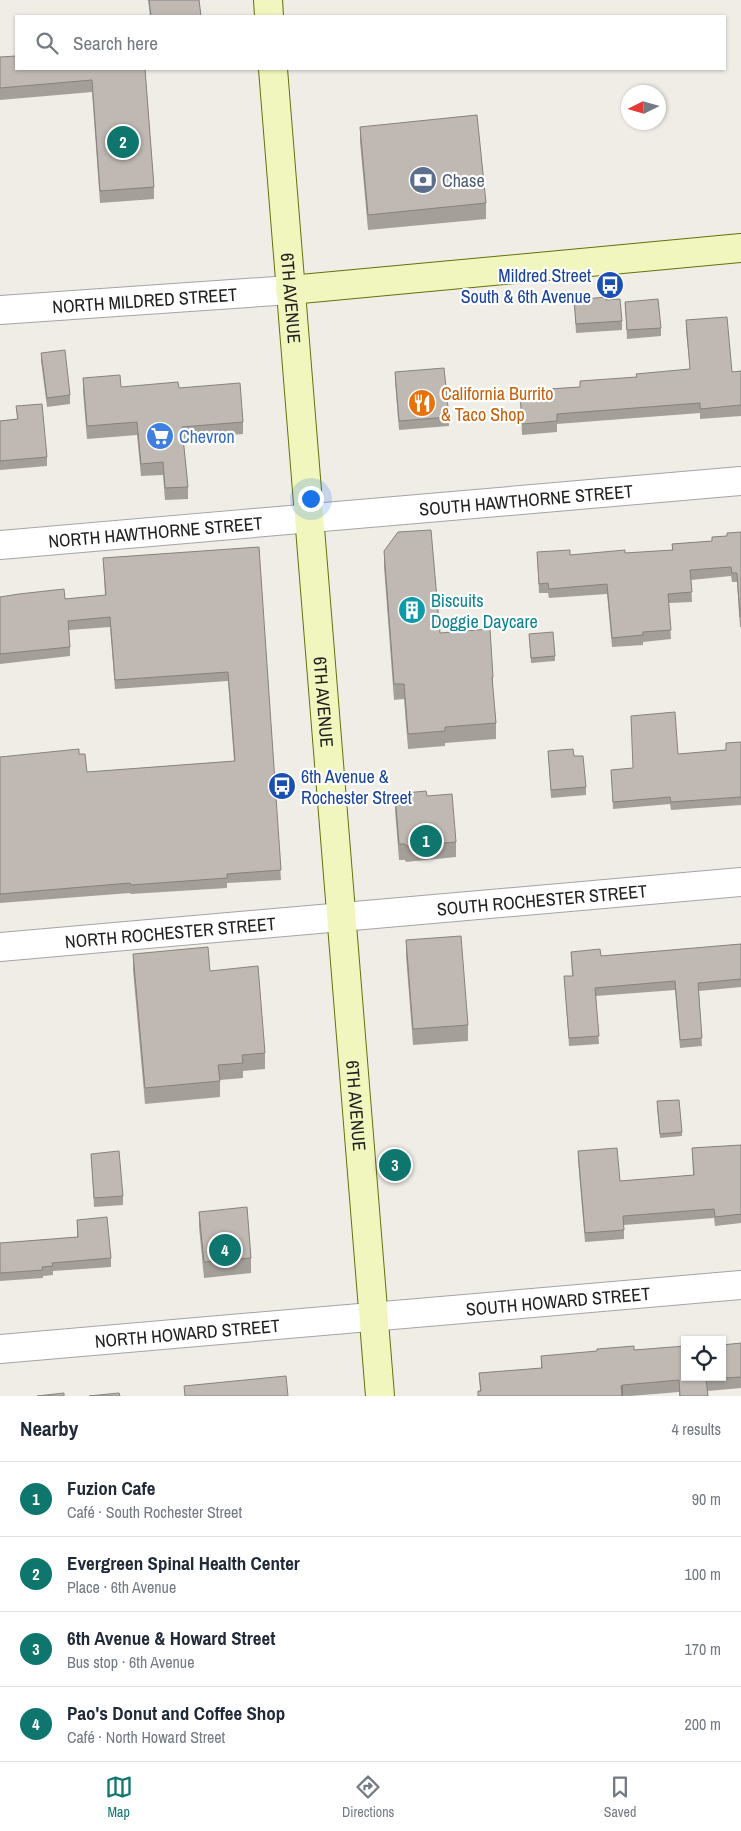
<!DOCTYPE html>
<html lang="en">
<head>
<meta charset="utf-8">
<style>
  body { margin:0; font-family:"Archivo Narrow",sans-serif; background:#f2f2f3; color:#1f2937 }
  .controls { position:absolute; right:15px; bottom:15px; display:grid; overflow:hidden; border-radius:0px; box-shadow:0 1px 4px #0004 }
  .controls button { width:45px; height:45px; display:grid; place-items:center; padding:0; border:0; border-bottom:1px solid #e0e1e3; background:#fff; color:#1f2937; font:25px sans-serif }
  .compass { position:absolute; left:621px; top:85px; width:45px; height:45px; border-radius:50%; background:#fff; box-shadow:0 1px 4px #0004; rotate:265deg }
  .you { position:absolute; left:310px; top:498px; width:18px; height:18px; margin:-12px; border:4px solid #fff; border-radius:50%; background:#1a73e8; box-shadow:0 0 0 8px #1a73e833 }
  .badge { display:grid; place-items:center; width:32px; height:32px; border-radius:50%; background:#0f766e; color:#fff; font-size:16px; font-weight:700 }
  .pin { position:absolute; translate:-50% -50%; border:2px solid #fff; box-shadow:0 1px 5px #0006 }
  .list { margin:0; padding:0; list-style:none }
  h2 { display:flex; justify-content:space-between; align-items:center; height:65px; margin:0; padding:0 20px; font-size:21px }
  h2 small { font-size:16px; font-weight:400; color:#747a83 }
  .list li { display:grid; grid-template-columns:32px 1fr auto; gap:15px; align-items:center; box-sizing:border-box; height:75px; padding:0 20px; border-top:1px solid #e0e1e3 }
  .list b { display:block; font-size:19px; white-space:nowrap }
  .list p { margin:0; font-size:16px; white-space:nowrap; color:#747a83 }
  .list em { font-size:16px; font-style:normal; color:#747a83 }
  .icon { flex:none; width:28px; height:28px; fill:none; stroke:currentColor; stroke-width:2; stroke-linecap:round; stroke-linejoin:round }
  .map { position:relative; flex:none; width:741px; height:1396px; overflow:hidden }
  .search { position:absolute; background:#fff; box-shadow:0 1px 4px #0004; left:15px; right:15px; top:15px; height:55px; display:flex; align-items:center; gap:12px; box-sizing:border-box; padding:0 18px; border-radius:0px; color:#747a83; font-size:19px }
  .sheet { height:365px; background:#fff }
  nav { display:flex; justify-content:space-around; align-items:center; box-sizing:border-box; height:70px; border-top:1px solid #e0e1e3; background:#fff; font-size:14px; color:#747a83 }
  nav a { display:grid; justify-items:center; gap:2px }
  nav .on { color:#0f766e }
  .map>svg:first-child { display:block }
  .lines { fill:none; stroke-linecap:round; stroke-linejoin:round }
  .minor-casing { stroke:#a4a4a4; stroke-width:30 }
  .tertiary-casing { stroke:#a4a4a4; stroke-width:30 }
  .secondary-casing { stroke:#62720b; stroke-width:30 }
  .minor { stroke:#fff; stroke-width:28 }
  .tertiary { stroke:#fff; stroke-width:28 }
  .secondary { stroke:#f1f6be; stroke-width:28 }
  .wall { fill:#a59f9a }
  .shaded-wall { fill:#86827d }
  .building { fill:#c0b9b3; stroke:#86827d }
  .labels { text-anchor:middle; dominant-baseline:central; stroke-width:4.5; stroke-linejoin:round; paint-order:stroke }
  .service-label { font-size:18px; fill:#4e5e75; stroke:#fff; text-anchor:start }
  .transit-label { font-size:18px; fill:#164399; stroke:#fff; text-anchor:end }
  .street-label { font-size:18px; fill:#202020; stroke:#fff }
  .food-label { font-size:18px; fill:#c56008; stroke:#fff; text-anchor:start }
  .shop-label { font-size:18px; fill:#366cbe; stroke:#fff; text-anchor:start }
  .culture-label { font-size:18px; fill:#0d838f; stroke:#fff; text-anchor:start }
</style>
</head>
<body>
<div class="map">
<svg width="741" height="1396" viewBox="0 0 741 1396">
  <rect width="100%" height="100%" fill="#f0ede7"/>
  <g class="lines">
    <g class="minor-casing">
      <g id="minor">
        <path id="s1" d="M0 545 741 481"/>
        <path id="s2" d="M0 947 741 882"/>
        <path id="s3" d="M0 1349 741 1285"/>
      </g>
    </g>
    <g class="tertiary-casing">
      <g id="tertiary">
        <path id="s4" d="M0 310 290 290"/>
      </g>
    </g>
    <g class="secondary-casing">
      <g id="secondary">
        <path d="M268 0 269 16"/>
        <path id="s5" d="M273 69 380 1396"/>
        <path d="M290 290 741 248"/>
      </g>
    </g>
    <use href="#minor" class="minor"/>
    <use href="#tertiary" class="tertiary"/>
    <use href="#secondary" class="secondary"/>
  </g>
  <g class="wall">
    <path d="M148 0H199L201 16H150Z"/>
    <path d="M0 57 145 69 154 187V199L100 203 92 92 0 100Z"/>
    <path d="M360 127 486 203V219L368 230 360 142Z"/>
    <path d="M574 300 622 321V330L576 333Z"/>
    <path d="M625 302 661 328V336L627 339Z"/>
    <path d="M686 320 732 372 741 371V416L700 419V413L557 424V432L522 435 520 391 580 387 636 377 690 369 686 331Z"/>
    <path d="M41 353 70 395V404L47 407 41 361Z"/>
    <path d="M395 372 449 417V426L399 430 395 381Z"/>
    <path d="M83 378 121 387 179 388 243 422V434L183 439 188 487V499L165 500 163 475 141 476 137 435 87 439 83 391Z"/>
    <path d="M16 406 47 457V466L0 470V421L17 419Z"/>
    <path d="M741 532V627H740L737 582H732L731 576 691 580 692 602 669 603 671 639 643 642V645L612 647 607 594 549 598 548 593H539L537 552 570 555 625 553 672 550V544L712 541Z"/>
    <path d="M259 547 281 880 227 883V888L131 894 130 893 0 903V757L79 754 87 772 234 761 228 681 115 689 110 627 69 630 70 647V656L0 664V597L65 599 105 596 103 558Z"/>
    <path d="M384 551 440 633 493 677V691L496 723V739L445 743V746L408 749 404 699 394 700 384 567Z"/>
    <path d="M529 634 555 656V661L531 663Z"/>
    <path d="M741 742V805L671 810 670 804 613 809 611 770 633 768 678 754 726 750V743Z"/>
    <path d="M548 751 574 756 586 787V795L551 798Z"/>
    <path d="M395 794 427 796 456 842V857L406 862 405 860H399L395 810Z"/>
    <path d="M406 940 468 1025V1041L413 1045 406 956Z"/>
    <path d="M741 944V987L699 991 702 1046 680 1048 675 990 596 996 599 1044 569 1046 564 976H572L571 952 601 956Z"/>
    <path d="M133 954 210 971 265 1053V1069L243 1071V1078L220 1080V1097L145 1104 133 970Z"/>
    <path d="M657 1106 682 1132V1136L660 1138Z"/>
    <path d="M741 1145V1223L715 1226 714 1218 624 1225V1239L585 1242 578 1161V1151L620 1181 693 1175 692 1148Z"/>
    <path d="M91 1154 123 1196V1205L94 1207Z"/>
    <path d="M199 1212 251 1258V1273L204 1278 199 1227Z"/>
    <path d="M77 1220 111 1258V1267L53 1271V1275L43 1276V1278L0 1281V1243L77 1237Z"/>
    <path d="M741 1343V1388L708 1391V1396H679V1392L630 1396H478L480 1391 479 1373 541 1368V1356L634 1350 685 1377Z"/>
  </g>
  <path class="shaded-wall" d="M623 1385V1396H621V1386Z"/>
  <g class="building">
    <path d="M149 0H199L201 16H151Z"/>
    <path d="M16 56V69H145L154 187 100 191 92 80 0 88V57Z"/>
    <path d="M477 115 486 203 368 215 360 127Z"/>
    <path d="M606 297V300L620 299 622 321 576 324 574 300Z"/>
    <path d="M658 299 661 328 627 330 625 302Z"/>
    <path d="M727 317 732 372 741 371V405L700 409V403L557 414V421L522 424 520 391 580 387V381L637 377 636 374 690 369 686 320Z"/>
    <path d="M65 350 70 395 47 398 41 353Z"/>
    <path d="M444 368 449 417 399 421 395 372Z"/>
    <path d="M120 375 121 387 178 382 179 388 240 383 243 422 182 427 188 487 165 488 163 462 141 464 137 422 87 426 83 378Z"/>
    <path d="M42 404 47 457 0 461V421L18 419 16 406Z"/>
    <path d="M431 530 440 633 490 629 493 677H492L496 723 445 727V731L408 734 404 684H394L384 551 398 532Z"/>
    <path d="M741 532V617H740L737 573H732L731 567 690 570 692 592 668 594 671 630 643 632V635L612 638 607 584 549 589 548 583 539 584 537 552 570 550V555L625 550V553L673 550 672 544 712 541V537L727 536V533Z"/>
    <path d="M259 547 281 870 227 874V878L131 885 130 883 0 894V757L79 749V754H85L87 772 235 761 228 672 115 680 110 617 68 621 70 647 0 654V597L19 594 64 589 65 599 106 595 103 558Z"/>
    <path d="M553 632 555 656 531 658 529 634Z"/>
    <path d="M675 712 678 754 726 750V743L741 742V797L671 802 670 797 613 802 611 770 633 768 631 716Z"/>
    <path d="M573 749 574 756H583L586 787 551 790 548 751Z"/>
    <path d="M426 791 427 796 452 794 456 842 406 846 405 844H399L395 794Z"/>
    <path d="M461 936 468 1025 413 1029 406 940Z"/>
    <path d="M741 944V979L698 983 702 1038 680 1040 675 981 595 988 599 1036 569 1038 564 976H573L571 952 600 949 601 956Z"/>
    <path d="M208 947 210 971 258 966 265 1053 242 1055 243 1063 218 1065 220 1081 145 1088 133 954Z"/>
    <path d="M679 1100 682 1132 660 1134 657 1101Z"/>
    <path d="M741 1145V1214L715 1217 714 1209 623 1216 624 1230 585 1233 578 1151 617 1148 620 1181 694 1175 692 1148Z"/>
    <path d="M119 1151 123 1196 94 1198 91 1154Z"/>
    <path d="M247 1207 251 1258 204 1262 199 1212Z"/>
    <path d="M107 1217 111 1258 52 1263 53 1266 42 1267 43 1270 0 1273V1243L78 1237 77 1220Z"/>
    <path d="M741 1343V1377L706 1379 708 1396H680L679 1380 623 1385 621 1386 622 1396H478V1391H481L479 1373 542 1368 541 1356 597 1351V1349L634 1346V1350L685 1346V1377H722V1345Z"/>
    <path d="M286 1376 288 1396H185L184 1386Z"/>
    <path d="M64 1393V1396H37Z"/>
    <path d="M119 1393 120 1396H89Z"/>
  </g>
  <defs>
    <g id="bank-disc" transform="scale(1.4375)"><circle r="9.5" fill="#5c6f8a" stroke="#fff"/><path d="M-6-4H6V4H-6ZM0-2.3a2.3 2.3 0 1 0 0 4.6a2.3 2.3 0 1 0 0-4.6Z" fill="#fff"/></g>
    <g id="bus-disc" transform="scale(1.4375)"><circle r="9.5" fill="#1a4fb4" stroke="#fff"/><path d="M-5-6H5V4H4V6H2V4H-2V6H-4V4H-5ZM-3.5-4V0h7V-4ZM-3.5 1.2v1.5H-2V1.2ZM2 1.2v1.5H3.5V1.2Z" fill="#fff"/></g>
    <g id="restaurant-disc" transform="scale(1.4375)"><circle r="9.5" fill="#e8710a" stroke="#fff"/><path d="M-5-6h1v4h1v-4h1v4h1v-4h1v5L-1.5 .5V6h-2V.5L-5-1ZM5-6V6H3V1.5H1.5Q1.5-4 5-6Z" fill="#fff"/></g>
    <g id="supermarket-disc" transform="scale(1.4375)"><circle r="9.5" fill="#3f7fe0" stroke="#fff"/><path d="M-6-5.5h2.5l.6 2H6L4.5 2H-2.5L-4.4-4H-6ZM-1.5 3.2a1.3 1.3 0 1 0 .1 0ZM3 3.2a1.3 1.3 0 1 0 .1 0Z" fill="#fff"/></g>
    <g id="building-disc" transform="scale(1.4375)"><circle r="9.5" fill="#0f9aa8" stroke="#fff"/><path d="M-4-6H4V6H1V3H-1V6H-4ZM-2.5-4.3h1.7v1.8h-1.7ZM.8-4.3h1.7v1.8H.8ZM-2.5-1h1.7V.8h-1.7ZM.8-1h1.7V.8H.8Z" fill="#fff"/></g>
  </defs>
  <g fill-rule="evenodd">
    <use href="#bank-disc" x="423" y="180"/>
    <use href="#bus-disc" x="610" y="285"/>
    <use href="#restaurant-disc" x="422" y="403"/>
    <use href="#supermarket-disc" x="160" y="436"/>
    <use href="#building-disc" x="412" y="610"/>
    <use href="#bus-disc" x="282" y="786"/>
  </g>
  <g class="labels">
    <g class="service-label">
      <text x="442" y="180">Chase</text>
    </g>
    <g class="transit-label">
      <text x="591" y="275">Mildred Street<tspan x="591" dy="21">South &amp; 6th Avenue</tspan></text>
      <text x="301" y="776" text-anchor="start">6th Avenue &amp;<tspan x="301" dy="21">Rochester Street</tspan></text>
    </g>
    <g class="street-label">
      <text stroke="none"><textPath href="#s5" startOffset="230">6TH AVENUE</textPath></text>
      <text stroke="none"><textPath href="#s4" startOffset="145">NORTH MILDRED STREET</textPath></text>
      <text stroke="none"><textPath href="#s1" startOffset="528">SOUTH HAWTHORNE STREET</textPath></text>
      <text stroke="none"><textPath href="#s1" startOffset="156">NORTH HAWTHORNE STREET</textPath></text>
      <text stroke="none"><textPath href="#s5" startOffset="635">6TH AVENUE</textPath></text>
      <text stroke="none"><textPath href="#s2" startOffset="544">SOUTH ROCHESTER STREET</textPath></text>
      <text stroke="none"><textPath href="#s2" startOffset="171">NORTH ROCHESTER STREET</textPath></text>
      <text stroke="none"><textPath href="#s5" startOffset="1040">6TH AVENUE</textPath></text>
      <text stroke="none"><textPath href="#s3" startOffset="560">SOUTH HOWARD STREET</textPath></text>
      <text stroke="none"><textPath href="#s3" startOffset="188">NORTH HOWARD STREET</textPath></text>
    </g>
    <g class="food-label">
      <text x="441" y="393">California Burrito<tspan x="441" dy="21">&amp; Taco Shop</tspan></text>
    </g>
    <g class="shop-label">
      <text x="179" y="436">Chevron</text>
    </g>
    <g class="culture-label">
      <text x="431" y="600">Biscuits<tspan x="431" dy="21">Doggie Daycare</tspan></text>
    </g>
  </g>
</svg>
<div class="controls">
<button><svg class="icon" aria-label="locate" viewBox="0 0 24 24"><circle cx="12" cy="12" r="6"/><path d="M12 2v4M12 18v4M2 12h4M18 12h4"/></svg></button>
</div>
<svg class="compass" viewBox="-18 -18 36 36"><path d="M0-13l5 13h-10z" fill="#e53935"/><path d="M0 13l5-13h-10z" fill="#747a83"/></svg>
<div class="you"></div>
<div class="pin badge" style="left:426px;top:841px">1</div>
<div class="pin badge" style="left:123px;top:142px">2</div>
<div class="pin badge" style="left:395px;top:1165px">3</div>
<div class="pin badge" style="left:225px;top:1250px">4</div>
<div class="search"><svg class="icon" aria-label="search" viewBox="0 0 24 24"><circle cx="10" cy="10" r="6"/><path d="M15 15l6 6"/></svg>Search here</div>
</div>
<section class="sheet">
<h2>Nearby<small>4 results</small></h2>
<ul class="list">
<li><span class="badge">1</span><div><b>Fuzion Cafe</b><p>Café · South Rochester Street</p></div><em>90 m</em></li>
<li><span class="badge">2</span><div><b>Evergreen Spinal Health Center</b><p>Place · 6th Avenue</p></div><em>100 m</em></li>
<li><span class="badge">3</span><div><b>6th Avenue &amp; Howard Street</b><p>Bus stop · 6th Avenue</p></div><em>170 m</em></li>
<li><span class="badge">4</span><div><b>Pao's Donut and Coffee Shop</b><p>Café · North Howard Street</p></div><em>200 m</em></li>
</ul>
</section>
<nav>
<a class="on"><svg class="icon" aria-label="map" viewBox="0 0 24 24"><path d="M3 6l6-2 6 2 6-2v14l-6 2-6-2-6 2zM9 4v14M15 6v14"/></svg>Map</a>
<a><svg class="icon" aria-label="directions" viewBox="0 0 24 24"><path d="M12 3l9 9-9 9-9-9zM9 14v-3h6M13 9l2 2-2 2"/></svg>Directions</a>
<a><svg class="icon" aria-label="saved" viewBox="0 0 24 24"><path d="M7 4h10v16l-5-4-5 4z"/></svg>Saved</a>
</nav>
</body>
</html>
